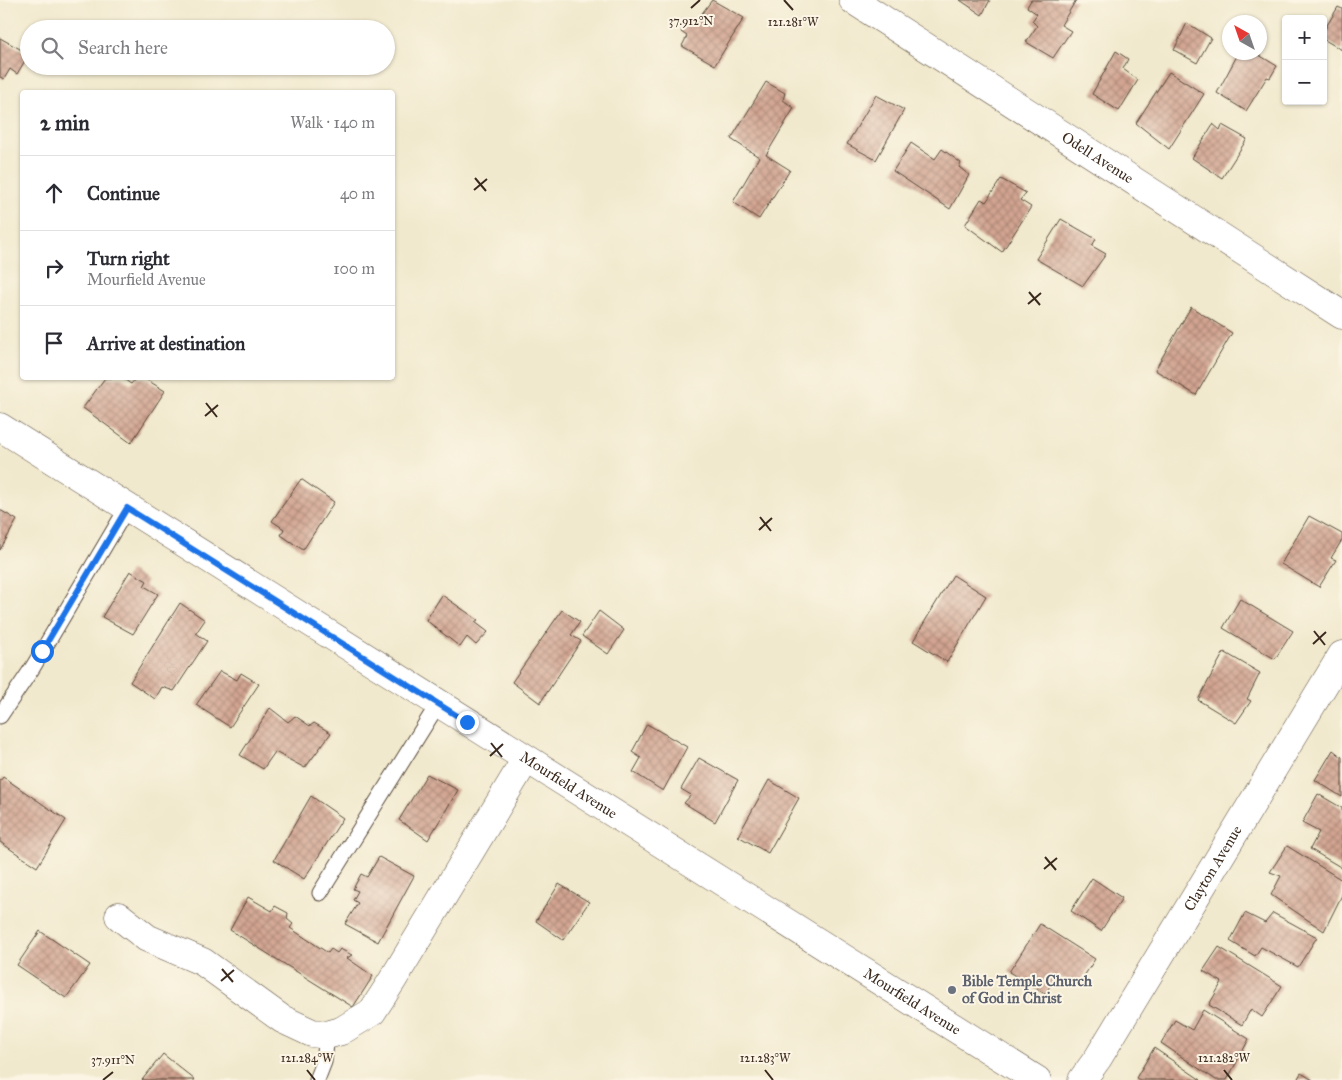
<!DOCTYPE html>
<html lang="en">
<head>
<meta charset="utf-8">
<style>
  body { margin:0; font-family:"IM FELL Great Primer",serif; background:#f2f2f3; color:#2b2b33 }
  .controls { position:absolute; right:15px; top:15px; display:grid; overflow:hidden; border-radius:5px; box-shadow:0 1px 4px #0004 }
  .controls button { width:45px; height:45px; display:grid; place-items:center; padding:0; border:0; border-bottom:1px solid #e1e1e2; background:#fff; color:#2b2b33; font:25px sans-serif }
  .compass { position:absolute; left:1222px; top:15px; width:45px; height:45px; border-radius:50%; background:#fff; box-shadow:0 1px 4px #0004; rotate:320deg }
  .stop { position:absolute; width:15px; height:15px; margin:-11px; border:4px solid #1a73e8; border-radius:50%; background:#fff }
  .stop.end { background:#1a73e8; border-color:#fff; box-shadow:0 1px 5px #0008 }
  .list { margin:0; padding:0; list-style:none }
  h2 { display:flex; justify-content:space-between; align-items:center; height:65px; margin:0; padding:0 20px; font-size:21px }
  h2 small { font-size:16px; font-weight:400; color:#7c7c81 }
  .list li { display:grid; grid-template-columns:32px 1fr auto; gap:15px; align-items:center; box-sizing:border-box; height:75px; padding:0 20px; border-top:1px solid #e1e1e2 }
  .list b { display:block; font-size:19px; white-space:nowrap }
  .list p { margin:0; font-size:16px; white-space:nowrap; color:#7c7c81 }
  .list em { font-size:16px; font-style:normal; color:#7c7c81 }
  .icon { flex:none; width:28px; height:28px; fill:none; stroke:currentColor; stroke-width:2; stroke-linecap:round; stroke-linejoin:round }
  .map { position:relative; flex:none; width:1342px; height:1080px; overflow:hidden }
  .search { position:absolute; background:#fff; box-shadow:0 1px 4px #0004; left:20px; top:20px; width:375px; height:55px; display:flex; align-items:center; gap:12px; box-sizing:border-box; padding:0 18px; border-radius:28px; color:#7c7c81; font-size:19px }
  .panel { position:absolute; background:#fff; box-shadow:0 1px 4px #0004; left:20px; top:90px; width:375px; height:290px; border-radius:5px }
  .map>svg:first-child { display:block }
  .building { fill:url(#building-cross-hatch) }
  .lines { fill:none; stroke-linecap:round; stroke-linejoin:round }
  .service-casing { stroke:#564738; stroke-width:17 }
  .minor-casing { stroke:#564738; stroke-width:29 }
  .service { stroke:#fff; stroke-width:15 }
  .minor { stroke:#fff; stroke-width:28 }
  .route { stroke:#1a73e8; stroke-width:6 }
  .ticks { fill:none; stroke:#3b2a1e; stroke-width:2 }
  .worship-dot { fill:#6b7280; stroke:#fcf5e5; stroke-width:2 }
  .labels { text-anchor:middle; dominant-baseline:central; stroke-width:4; stroke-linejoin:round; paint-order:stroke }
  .street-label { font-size:15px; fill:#3b2a1e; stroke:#fcf5e5 }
  .worship-label { font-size:15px; font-weight:bold; fill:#5b616d; stroke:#fcf5e5; text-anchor:start }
  .ticks-label { font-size:12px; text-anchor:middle; fill:#3b2a1e; stroke:#fcf5e5; stroke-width:4; stroke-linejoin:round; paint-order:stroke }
</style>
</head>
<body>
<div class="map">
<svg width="1342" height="1080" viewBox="0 0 1342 1080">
  <defs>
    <pattern id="building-cross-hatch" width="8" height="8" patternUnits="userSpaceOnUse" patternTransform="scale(1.25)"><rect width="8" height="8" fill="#d2a491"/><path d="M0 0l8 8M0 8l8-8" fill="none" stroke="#ac8676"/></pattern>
  </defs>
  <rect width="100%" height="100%" fill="#fcf5e5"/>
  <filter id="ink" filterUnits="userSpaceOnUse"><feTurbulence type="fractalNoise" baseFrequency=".02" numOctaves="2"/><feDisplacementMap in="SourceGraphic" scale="10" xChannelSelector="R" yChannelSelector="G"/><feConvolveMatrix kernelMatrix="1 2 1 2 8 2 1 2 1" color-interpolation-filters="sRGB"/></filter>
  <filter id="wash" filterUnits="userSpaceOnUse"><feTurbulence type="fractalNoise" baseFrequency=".0096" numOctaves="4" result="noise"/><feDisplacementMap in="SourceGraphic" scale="20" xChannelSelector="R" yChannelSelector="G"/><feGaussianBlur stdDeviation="1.12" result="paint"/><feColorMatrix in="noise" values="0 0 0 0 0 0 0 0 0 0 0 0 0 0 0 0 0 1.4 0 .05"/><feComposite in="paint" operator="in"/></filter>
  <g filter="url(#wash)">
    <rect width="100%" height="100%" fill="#f1e9cd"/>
    <g id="blocks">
      <g class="building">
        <path d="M712 0 744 18 715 65 682 46 687 36 681 32 689 19 694 24Z"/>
        <path d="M960 0H990L982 15Z"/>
        <path d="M1031 0H1076L1061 25 1071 31 1053 58 1026 42 1037 26 1032 21 1037 14 1027 7Z"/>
        <path d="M1338 7 1342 9V50L1323 39V32Z"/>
        <path d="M1187 23 1211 38 1197 63 1174 50Z"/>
        <path d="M0 38 29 54 17 74 10 69 4 79 0 77Z"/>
        <path d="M1116 51 1128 59 1123 69 1138 80 1119 111 1092 94Z"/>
        <path d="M1239 52H1254L1277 66 1270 78 1267 77 1246 111 1217 93Z"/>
        <path d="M1169 72 1204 94 1169 149 1136 123Z"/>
        <path d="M766 82 785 93 783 100 794 108 766 155 790 170 759 219 733 202 759 157 731 139Z"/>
        <path d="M876 95 904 110 876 160 847 144Z"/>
        <path d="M1213 124 1220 130 1222 125 1247 139 1222 178 1192 158Z"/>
        <path d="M911 143 935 159 942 149 961 163 959 167 969 175 950 209 893 171Z"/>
        <path d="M1001 179 1026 193 1020 200 1031 207 1002 252 965 225 981 199 986 202Z"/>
        <path d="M1061 219 1096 239 1092 246 1106 254 1083 286 1036 259Z"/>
        <path d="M1191 307 1232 333 1196 395 1155 370Z"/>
        <path d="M105 378H122L131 384 136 378H144L165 391 131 443 83 408Z"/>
        <path d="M301 479 334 502 303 550 281 535 284 529 272 521Z"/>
        <path d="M0 510 17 520 0 550Z"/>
        <path d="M1309 516 1342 534V540L1331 558 1336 560 1319 587 1281 564Z"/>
        <path d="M130 571 147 581 144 586 158 594 133 634 102 617Z"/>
        <path d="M953 575 986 596 947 662 913 641Z"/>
        <path d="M442 595 478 620 475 622 488 632 476 645 467 637 460 647 426 620Z"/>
        <path d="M1240 599 1293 631 1275 659 1223 628Z"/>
        <path d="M180 603 205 620 196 633 207 641 174 691 162 687 155 699 130 682Z"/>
        <path d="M562 610 580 622 571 635 581 641 540 703 512 682Z"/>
        <path d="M599 611 624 630 608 654 582 636Z"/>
        <path d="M1224 652 1260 673 1247 699 1251 701 1236 723 1198 700Z"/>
        <path d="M220 671 237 680 241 673 259 684 230 727 196 705Z"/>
        <path d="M270 708 288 722 295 716 310 726 314 723 331 733 305 768 275 752 263 769 240 755Z"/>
        <path d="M647 724 687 747 663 791 633 772 641 758 632 752Z"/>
        <path d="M1333 750 1342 757V797L1315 780Z"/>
        <path d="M699 758 738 780 715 822 684 803 691 795 681 789Z"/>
        <path d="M427 774 458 790 428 840 399 820Z"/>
        <path d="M3 777 66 820 37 867 0 842V781Z"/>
        <path d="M769 780 799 798 768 853 738 836Z"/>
        <path d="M1318 794 1342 808V868L1310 849 1319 832 1302 823Z"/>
        <path d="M311 796 343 818 304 879 274 860Z"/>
        <path d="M1287 846 1342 880V895L1324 931 1271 895 1281 876 1270 872Z"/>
        <path d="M379 857 414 876 378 942 345 924 358 903 353 900 358 891 353 889 361 874 367 877Z"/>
        <path d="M1092 878 1122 898 1101 931 1071 911Z"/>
        <path d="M559 884 589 902 563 940 536 921Z"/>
        <path d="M248 897 272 911 275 906 288 913 287 919 293 924 290 928 328 953 331 949 337 953 340 949 352 955 347 958 373 976 353 1007 230 930Z"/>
        <path d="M1245 913 1265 923 1273 913 1317 937 1298 967 1261 947 1255 956 1230 941Z"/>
        <path d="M1040 924 1095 959 1077 987 1057 975 1045 994 1009 972Z"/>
        <path d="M40 931 90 965 66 998 17 965Z"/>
        <path d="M1219 947 1282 986 1262 1017 1251 1009 1242 1025 1209 1005 1222 982 1203 971Z"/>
        <path d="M1203 1010 1249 1039 1227 1080H1216L1161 1043 1175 1020 1192 1030Z"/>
        <path d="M1154 1048 1201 1080H1140L1136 1078Z"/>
        <path d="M163 1054 195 1080H142Z"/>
        <path d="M1301 1073 1313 1080H1297Z"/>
      </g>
    </g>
  </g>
  <g filter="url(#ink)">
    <use href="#blocks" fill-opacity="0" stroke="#564738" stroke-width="1"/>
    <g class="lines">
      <g class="service-casing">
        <g id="service">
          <path d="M0 716 33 667 127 508"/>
          <path d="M320 893 438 704"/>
          <path d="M317 1080 324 1062 327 1035"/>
        </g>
      </g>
      <g class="minor-casing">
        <g id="minor">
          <path id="s1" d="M853 0 1342 315"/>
          <path id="s2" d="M0 427 1037 1080"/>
          <path d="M119 916 147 938 203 962 282 1019 312 1033 327 1035 341 1031 372 1012 392 981 526 759"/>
          <path id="s3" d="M1082 1080 1098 1058 1342 655"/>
        </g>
      </g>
      <use href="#service" class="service"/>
      <use href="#minor" class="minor"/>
    </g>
  </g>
  <g class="lines" filter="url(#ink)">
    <path class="route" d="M42 651 127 508 467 722"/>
  </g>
  <path class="ticks" d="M784 0 793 10M691 8 700 0M475 178 486 191M474 190 487 179M1029 292 1040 305M1028 304 1041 293M206 403 217 417M205 416 218 405M760 517 771 531M759 530 772 518M1314 631 1325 645M1313 644 1326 632M491 743 502 757M490 756 503 744M1045 857 1056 870M1044 869 1057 858M222 969 233 982M221 981 234 970M307 1070 315 1080M765 1070 773 1080M1224 1070 1232 1080M103 1080 113 1072"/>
  <circle class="worship-dot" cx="952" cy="990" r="5"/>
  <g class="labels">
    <g class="street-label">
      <text stroke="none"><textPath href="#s1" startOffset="291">Odell Avenue</textPath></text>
      <text stroke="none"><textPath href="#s2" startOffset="672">Mourfield Avenue</textPath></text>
      <text stroke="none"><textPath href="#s3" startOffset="249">Clayton Avenue</textPath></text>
      <text stroke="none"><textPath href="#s2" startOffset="1078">Mourfield Avenue</textPath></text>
    </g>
    <g class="worship-label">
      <text x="962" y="981">Bible Temple Church<tspan x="962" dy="17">of God in Christ</tspan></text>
    </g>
  </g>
  <g class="ticks-label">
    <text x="691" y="25">37.912°N</text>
    <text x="793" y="26">121.281°W</text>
    <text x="307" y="1062">121.284°W</text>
    <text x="765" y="1062">121.283°W</text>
    <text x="1224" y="1062">121.282°W</text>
    <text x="113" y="1064">37.911°N</text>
  </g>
</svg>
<div class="controls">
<button>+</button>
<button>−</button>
</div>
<svg class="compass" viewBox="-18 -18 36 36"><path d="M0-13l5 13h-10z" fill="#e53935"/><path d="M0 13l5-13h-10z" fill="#7c7c81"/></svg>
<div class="stop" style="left:42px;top:651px"></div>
<div class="stop end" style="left:467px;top:722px"></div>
<div class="search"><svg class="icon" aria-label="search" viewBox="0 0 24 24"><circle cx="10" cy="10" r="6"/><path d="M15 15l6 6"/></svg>Search here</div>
<section class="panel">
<h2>2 min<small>Walk · 140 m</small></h2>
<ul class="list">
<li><svg class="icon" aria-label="ahead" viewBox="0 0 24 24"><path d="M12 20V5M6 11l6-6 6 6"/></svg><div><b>Continue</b></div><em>40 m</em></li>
<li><svg class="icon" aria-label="right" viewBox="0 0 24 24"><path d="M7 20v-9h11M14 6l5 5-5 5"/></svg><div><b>Turn right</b><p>Mourfield Avenue</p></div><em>100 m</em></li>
<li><svg class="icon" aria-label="arrive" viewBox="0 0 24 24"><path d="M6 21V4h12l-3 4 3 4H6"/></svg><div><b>Arrive at destination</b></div></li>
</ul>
</section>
</div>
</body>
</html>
